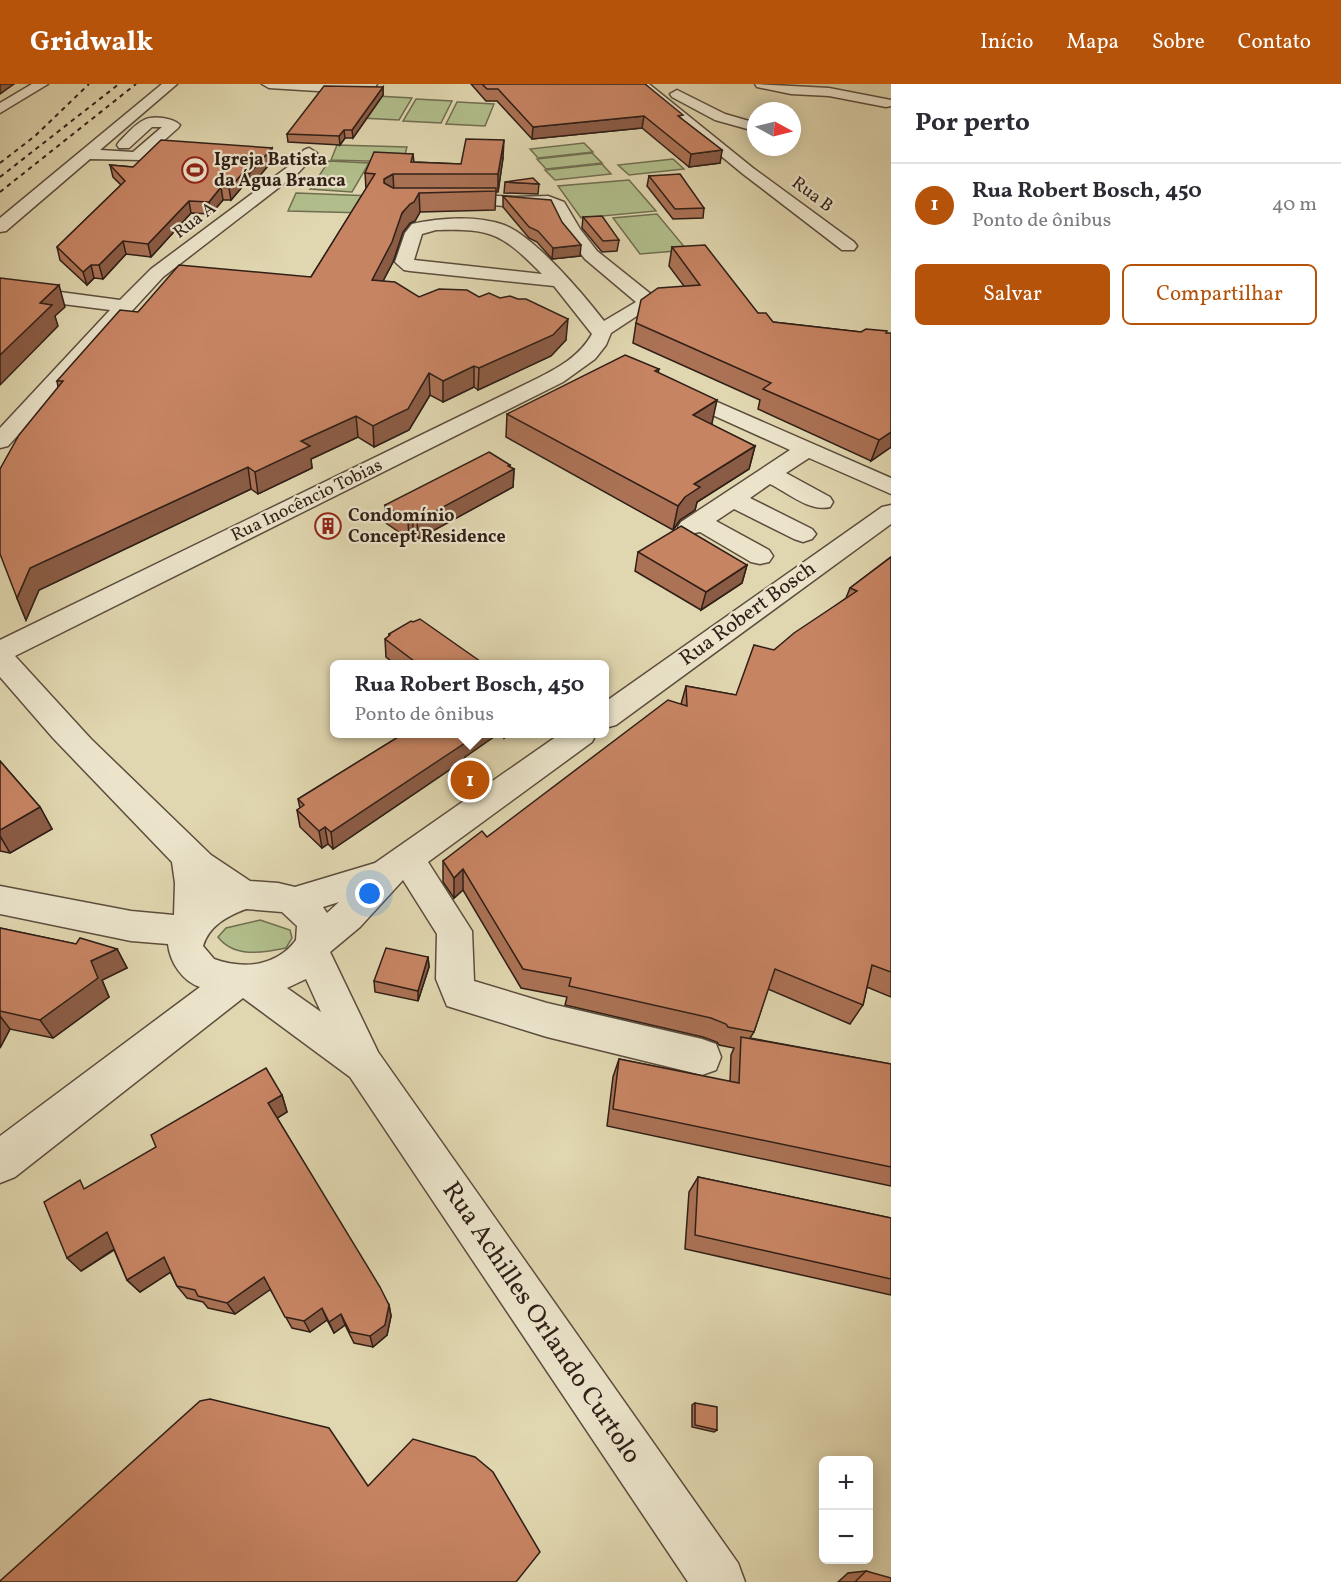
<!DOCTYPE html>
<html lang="pt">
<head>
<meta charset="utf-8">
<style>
  body { margin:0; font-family:Vollkorn,serif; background:#f7f7f7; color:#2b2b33 }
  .controls { position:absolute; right:18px; bottom:18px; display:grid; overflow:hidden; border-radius:9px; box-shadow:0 3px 15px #0003 }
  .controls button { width:54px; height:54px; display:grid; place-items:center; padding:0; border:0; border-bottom:2px solid #e1e1e2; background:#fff; color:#2b2b33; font:30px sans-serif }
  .compass { position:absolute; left:747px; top:18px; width:54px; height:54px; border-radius:50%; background:#fff; box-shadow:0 3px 15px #0003; rotate:97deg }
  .you { position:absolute; left:370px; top:810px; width:21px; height:21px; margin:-15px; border:4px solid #fff; border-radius:50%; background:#1a73e8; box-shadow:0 0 0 9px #1a73e833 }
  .badge { display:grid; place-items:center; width:39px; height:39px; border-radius:50%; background:#b45309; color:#fff; font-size:20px; font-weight:700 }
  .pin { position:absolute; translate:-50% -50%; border:3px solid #fff; box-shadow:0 2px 6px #0006 }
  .popup { position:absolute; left:330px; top:576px; width:279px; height:78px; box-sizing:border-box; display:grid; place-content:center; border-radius:9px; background:#fff; filter:drop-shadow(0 2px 4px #0005); font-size:20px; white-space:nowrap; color:#7c7c81 }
  .popup b { font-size:22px; color:#2b2b33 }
  .popup::after { content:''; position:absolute; left:50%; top:100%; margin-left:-12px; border:12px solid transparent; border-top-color:#fff }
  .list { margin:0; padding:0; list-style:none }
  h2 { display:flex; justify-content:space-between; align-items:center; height:78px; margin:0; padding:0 24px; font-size:26px }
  h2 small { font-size:20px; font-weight:400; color:#7c7c81 }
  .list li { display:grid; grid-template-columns:39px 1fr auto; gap:18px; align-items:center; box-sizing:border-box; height:84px; padding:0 24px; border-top:2px solid #e1e1e2 }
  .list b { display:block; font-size:22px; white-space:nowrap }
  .list p { margin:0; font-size:20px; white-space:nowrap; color:#7c7c81 }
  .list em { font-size:20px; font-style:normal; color:#7c7c81 }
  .actions { display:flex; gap:12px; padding:18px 24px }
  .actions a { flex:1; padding:14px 0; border:2px solid #b45309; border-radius:9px; text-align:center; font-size:21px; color:#b45309 }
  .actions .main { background:#b45309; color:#fff }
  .map { position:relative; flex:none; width:891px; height:1498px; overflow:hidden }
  header { display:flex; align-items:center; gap:36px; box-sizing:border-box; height:84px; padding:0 30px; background:#b45309; color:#fff }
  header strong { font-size:28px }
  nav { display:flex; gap:33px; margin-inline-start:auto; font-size:21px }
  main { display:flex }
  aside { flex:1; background:#fff }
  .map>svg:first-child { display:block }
  .green { fill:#b1be8b; stroke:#706e51; stroke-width:1.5 }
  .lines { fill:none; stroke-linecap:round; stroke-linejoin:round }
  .minor-casing { stroke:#5c4d3d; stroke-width:3 }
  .minor { fill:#ebe4cb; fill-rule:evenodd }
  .rail { stroke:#301f17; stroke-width:2; stroke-dasharray:4.5 4.5; stroke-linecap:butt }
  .wall { fill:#ab7255; stroke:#301f17; stroke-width:1.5 }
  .shaded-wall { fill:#8b5c45; stroke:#301f17; stroke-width:1.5 }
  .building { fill:#c78463; stroke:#301f17; stroke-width:1.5 }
  .labels { text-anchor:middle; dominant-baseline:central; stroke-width:4.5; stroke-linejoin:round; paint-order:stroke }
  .far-poi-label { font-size:18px; font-weight:bold; fill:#301f17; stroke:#ebe4cb; text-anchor:start }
  .far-street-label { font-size:18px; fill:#301f17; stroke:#ebe4cb }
  .street-label { font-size:21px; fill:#301f17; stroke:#ebe4cb }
  .near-street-label { font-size:26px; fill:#301f17; stroke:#ebe4cb }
</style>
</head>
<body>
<header>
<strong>Gridwalk</strong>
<nav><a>Início</a><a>Mapa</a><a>Sobre</a><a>Contato</a></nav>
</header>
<main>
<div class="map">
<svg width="891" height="1498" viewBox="0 0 891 1498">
  <rect width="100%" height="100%" fill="#e0d6af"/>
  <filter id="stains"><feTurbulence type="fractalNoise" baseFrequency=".00333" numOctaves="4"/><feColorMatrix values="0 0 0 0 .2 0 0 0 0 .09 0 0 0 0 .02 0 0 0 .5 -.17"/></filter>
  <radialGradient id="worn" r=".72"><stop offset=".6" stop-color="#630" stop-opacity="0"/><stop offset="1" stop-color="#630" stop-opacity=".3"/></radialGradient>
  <g class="green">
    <path d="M376 12 412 14 399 36 361 34Z"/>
    <path d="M416 15 452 17 441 39 403 37Z"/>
    <path d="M457 18H458L494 20 485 42 446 40Z"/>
    <path d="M584 59 593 68 538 74 530 65Z"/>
    <path d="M337 61 407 63 403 78 331 76Z"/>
    <path d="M592 69 602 79 546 85 537 75Z"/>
    <path d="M673 75 684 85 629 91 618 81Z"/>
    <path d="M329 77 369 79 352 108 310 105Z"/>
    <path d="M602 80 611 90 555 96 545 86Z"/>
    <path d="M629 96 656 127 581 134 558 102Z"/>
    <path d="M296 109 373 112 367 129 288 127Z"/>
    <path d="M657 130 687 166 640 170 613 134Z"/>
    <path d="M260 836 290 846 292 854 286 864C262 869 234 874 218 853L226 844Z"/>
  </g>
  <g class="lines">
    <g class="minor-casing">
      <g id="minor">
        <path d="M32 0H48L0 29V19Z"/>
        <path d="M162 0H177L100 66 133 68 162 43H152L129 64H119L117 61 119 58C126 51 135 40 144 36 153 31 173 34 180 41L178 44 142 76 90 75 6 147 0 148V134Z"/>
        <path d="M262 0H377L375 3 350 9 269 4Z"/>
        <path d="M634 0H649L753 84 854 158 857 162 854 166H842L743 90Z"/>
        <path d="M755 0 829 4 891 16V22L886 23 829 12 791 10 757 3Z"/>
        <path d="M677 6 725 30 756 39V45L751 46 715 36 672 13 670 10Z"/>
        <path d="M309 64 317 69 299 88 163 193 8 362 0 364V344L110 226 0 212V200L120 216 151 185 289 82 304 66Z"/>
        <path d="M451 109 516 113 548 112 564 118 580 145 597 167 652 211 655 220 611 249 606 261 595 275 563 298 15 572 91 655 211 771 250 797 278 799 295 803 375 779 560 650H596L592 658 428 778 472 847 474 897 547 919 702 955 716 960 721 973 716 986 702 991 547 953 447 922 436 895 437 850 403 796 360 843 330 868 378 968 738 1479 745 1498H688L350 993 243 914 15 1093 0 1099V1052L200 903C182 897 170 878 168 860L131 857 0 830V802L131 827 174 831 175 799 172 778 53 654 0 593V556L536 295C558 284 580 272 592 250L554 202 410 187 404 186 395 178 405 149 412 140C439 134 477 131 504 141 535 153 583 210 604 237L636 218 585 175 563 147 551 124 546 122 516 123 445 117 443 114ZM436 146C493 144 502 150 542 190L414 176 422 150ZM339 818 327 829 323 823ZM246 825 282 828 297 842 296 856C277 882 244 886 214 875L203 862C209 842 227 832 246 825ZM306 895 321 928 287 904Z"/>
        <path d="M674 299 891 394V410L809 374 786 389 830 413 833 418 830 423C810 428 788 409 770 400L750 414 812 445 816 450 812 455 803 458 794 455 734 425 716 437 769 466 773 472 769 478 760 480 751 478 700 448 690 450 681 448 678 443 681 438 790 366 666 310 663 305 666 300Z"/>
        <path d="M891 421V440L616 641 605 644V618L882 423Z"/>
      </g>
    </g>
    <use href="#minor" class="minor"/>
    <g class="rail">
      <path d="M0 79 35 52 89 0"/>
      <path d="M0 93 119 0"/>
      <path d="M0 108 136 0"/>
    </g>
  </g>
  <g class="wall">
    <path d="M471 0H645L682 35 722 66 720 79 689 83 642 44 532 55 497 17H486Z"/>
    <path d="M383 3V11L353 54H345L340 61 288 58 287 50Z"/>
    <path d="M413 70 414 78 461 80 503 74 498 108H496L495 126 420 128 415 137 410 139 403 148 393 178 383 197 419 213 566 256 551 272 478 306 474 303 443 318 430 311 409 346 374 363 358 353 311 375 312 384 258 410 251 405 39 506 26 536 17 514 58 303 57 297 138 228 311 193 366 105 365 89Z"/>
    <path d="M273 76 251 102H243L231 116H223L211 130 191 129 151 173 126 170 103 195 94 194 87 201 60 176 57 163 121 101 113 93 110 81 133 83Z"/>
    <path d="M649 92 704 124 703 134 673 135 647 102Z"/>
    <path d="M505 98 539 100 538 110 504 109Z"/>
    <path d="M503 112 580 172 552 175 537 158 529 154 503 123Z"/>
    <path d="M583 133 619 156 617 167 602 168 582 144Z"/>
    <path d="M672 163 758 229 773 238 861 248 886 249 891 363 871 377 758 325 760 316 633 259 636 239 684 202 669 182Z"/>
    <path d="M659 285 658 289 712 339 710 340 755 362 749 385 697 418 695 426 680 436 673 446 506 353 507 330Z"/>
    <path d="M510 383 514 385 513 403 418 455 413 453 409 455 386 439 385 421Z"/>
    <path d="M638 468 747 481 742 499 701 526 635 487Z"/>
    <path d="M891 473V913L867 903 863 921 850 940 768 905 754 948 750 954 891 980V1102L607 1042 613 993 619 975 730 998 731 971 734 964 719 961 717 958 703 953 565 921 567 913 521 904 463 806 454 814 443 798V777L487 753 681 620 686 602 736 611 774 566 846 514 850 504Z"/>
    <path d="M389 550 484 580H395L386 573 385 555 389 552Z"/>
    <path d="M403 650H510L504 654 498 650 465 673 464 676 333 765 328 760 322 764 300 743 297 726 300 724 298 715Z"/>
    <path d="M0 677 40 723 52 745 10 769 0 767Z"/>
    <path d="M0 844 76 860 117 865 127 884 102 896 109 913 53 954 10 945 0 964Z"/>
    <path d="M428 873 429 883 418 917 375 908 374 897Z"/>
    <path d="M282 1011 287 1028 277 1034 389 1221 391 1232 387 1251 373 1263 354 1259 345 1241 334 1249 327 1236 310 1248 292 1244 270 1205 235 1230 208 1224 203 1218 187 1214 177 1202 170 1188 140 1208 127 1196 114 1166 81 1187Z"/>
    <path d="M698 1093 891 1134V1211L685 1165 689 1108Z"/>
    <path d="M695 1319 717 1346 714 1348 692 1343V1321Z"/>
    <path d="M866 1487 891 1498H838L848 1489Z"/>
  </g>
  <g class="shaded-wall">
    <path d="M0 0H14L0 10Z"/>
    <path d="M383 3V11L353 54 352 46Z"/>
    <path d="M644 32 642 44 532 55 533 43Z"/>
    <path d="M344 46 345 54 340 61 339 52Z"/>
    <path d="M504 56 503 74 498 108V90Z"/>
    <path d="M272 64 273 76 251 102 249 90Z"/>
    <path d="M722 66 720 79 689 83 691 70Z"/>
    <path d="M242 90 243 102 231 116 229 104Z"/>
    <path d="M393 90 394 109 385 114 384 95Z"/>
    <path d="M221 103 223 116 211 130 209 118Z"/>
    <path d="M419 109 420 128 415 137 410 139 403 148 393 178 373 216 372 196 402 129Z"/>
    <path d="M189 117 191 129 151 173 148 160Z"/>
    <path d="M123 157 126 170 103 195 99 181Z"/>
    <path d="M581 161 580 172 552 175 553 164Z"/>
    <path d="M91 181 94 194 87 201 83 188Z"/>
    <path d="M59 201 65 223 55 232 58 242 0 301V271L40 219Z"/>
    <path d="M568 235 566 256 551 272 478 306 479 284Z"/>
    <path d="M474 282V303L443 318V297Z"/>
    <path d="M429 289 430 311 409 346 374 363 373 342Z"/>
    <path d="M717 316 712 339 688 354 693 331Z"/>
    <path d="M356 332 358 353 311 375 312 384 258 410 255 388 301 357Z"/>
    <path d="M891 348V363L871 377 879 356Z"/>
    <path d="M755 362 749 385 697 418 695 426 680 436 673 446 678 422 694 400Z"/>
    <path d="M510 381V387L514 385 513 403 418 455 417 437Z"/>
    <path d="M248 383 251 405 39 506 26 536 17 514 30 484Z"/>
    <path d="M413 434V453L409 455 408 437Z"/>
    <path d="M747 481 742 499 701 526 706 508Z"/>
    <path d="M473 650H498L465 673 464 676 333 765 331 748Z"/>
    <path d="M504 650H510L504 654Z"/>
    <path d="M40 723 52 745 10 769 0 752V746Z"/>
    <path d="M325 743 328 760 322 764 319 747Z"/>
    <path d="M463 785V806L454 814V794Z"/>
    <path d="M117 865 127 884 102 896 109 913 53 954 40 936 91 877Z"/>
    <path d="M428 873 429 883 418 917V907Z"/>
    <path d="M0 932 10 945 0 964Z"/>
    <path d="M282 1011 287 1028 274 1036 268 1019Z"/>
    <path d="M107 1148 119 1162 81 1187 67 1174Z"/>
    <path d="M164 1173 174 1186 140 1208 127 1196Z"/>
    <path d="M264 1193 271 1205 235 1230 227 1219Z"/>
    <path d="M389 1221 391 1232 387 1251 373 1263 370 1252Z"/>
    <path d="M322 1224 327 1236 310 1248 304 1237Z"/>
    <path d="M341 1230 345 1241 334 1249 329 1238Z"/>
  </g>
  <g class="building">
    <path d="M482 0H645L683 31 678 32 722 66 691 70 644 32 533 43 498 5H487Z"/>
    <path d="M324 2 383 3 352 46H344L339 52 287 50Z"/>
    <path d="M466 55 504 56 498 90H393L384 95V99L393 104H496V107L419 109 414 118 410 120 402 129 392 158 372 196 395 198 419 213 439 205 467 206 479 213 489 209 500 214 510 212 518 215H526L568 235 553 251 479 284 474 282 443 297 429 289 408 325 393 332 373 342 356 332 301 357 310 362 255 388 248 383 30 484 17 514 0 470V385L19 351 63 297H57L120 226 138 228 179 181 311 193 375 90 365 89 374 68 413 70 411 78 461 80Z"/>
    <path d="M161 56 272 64 249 90H242L229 104 221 103 209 118 189 117 148 160 123 157 99 181H91L83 188 57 163 125 97 110 81 133 83Z"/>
    <path d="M680 90 704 124 675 125 649 92Z"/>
    <path d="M533 94 539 100 505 98Z"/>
    <path d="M503 112 551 116 562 138 581 161 553 164 538 147 529 143Z"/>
    <path d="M602 132 619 156 603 157 583 133Z"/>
    <path d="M705 161 758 229H766L773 238 861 248 866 245 887 247 886 249H891V348L879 356 763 305 771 299 636 239 641 216 658 204 700 201 672 163Z"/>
    <path d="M0 194 59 201 40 219 52 221 0 271Z"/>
    <path d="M625 271 659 285 655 287 717 316 693 331 755 362 694 400 700 403 685 413 678 422 507 330Z"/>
    <path d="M489 368 510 381 508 382 514 385 417 437 413 434 408 437 385 421Z"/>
    <path d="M681 442 747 481 706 508 638 468Z"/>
    <path d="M891 473V888L872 881 863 921 775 885 754 948 728 943 726 940 711 934 569 902 571 894 523 885 463 785 454 794 443 777 482 747 487 753 668 616 687 622 686 602 736 611 754 561 774 566 794 549 857 507 850 504Z"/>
    <path d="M420 535 484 580H418L385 555 390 551 389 550 411 537 413 538Z"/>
    <path d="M403 650H473L462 657 465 659 331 748 325 743 319 747 297 726 304 721 298 715Z"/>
    <path d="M0 677 40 723 0 746Z"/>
    <path d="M0 844 76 860 80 854 117 865 91 877 98 894 40 936 0 927Z"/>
    <path d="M386 864 428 873 418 907 374 897Z"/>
    <path d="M741 953 891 980V1083L613 1025 619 975 739 999Z"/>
    <path d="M266 984 282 1011 268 1019 380 1203 389 1221 385 1241 370 1252 350 1248 341 1230 329 1238 322 1224 304 1237 285 1233 264 1193 227 1219 198 1212 195 1206 177 1202 164 1173 127 1196 107 1148 67 1174 44 1118 80 1096 84 1105 156 1063 151 1051Z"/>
    <path d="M698 1093 891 1134V1195L695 1151Z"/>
    <path d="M210 1315 329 1344 368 1402 413 1355 475 1373 493 1388 540 1468 516 1498H0V1497L200 1317Z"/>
    <path d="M695 1319 717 1323V1346L695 1341Z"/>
    <path d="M866 1487 891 1494V1498H855Z"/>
  </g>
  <defs>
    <g id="stadium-ring" transform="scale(1.35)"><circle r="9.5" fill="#ebe4cb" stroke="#8f2418" stroke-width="1.5"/><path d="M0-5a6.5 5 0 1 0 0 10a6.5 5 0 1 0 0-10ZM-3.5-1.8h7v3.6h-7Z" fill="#8f2418"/></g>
    <g id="building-ring" transform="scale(1.35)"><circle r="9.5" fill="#ebe4cb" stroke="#8f2418" stroke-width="1.5"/><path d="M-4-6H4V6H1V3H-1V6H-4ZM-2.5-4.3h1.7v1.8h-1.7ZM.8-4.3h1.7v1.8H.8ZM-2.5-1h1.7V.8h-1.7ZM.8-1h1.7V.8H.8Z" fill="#8f2418"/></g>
  </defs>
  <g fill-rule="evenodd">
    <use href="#stadium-ring" x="195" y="86"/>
    <use href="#building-ring" x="328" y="442"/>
  </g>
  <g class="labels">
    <g class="far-poi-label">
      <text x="214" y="76">Igreja Batista<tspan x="214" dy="21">da Água Branca</tspan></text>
      <text x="348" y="432">Condomínio<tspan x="348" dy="21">Concept Residence</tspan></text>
    </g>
    <g class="far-street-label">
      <text transform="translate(812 111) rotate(37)">Rua B</text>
      <text transform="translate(195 137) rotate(-37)">Rua A</text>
      <text transform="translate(307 417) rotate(-26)">Rua Inocêncio Tobias</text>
    </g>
    <g class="street-label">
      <text transform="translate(748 530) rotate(-36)">Rua Robert Bosch</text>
    </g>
    <g class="near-street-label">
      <text transform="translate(541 1239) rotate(56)">Rua Achilles Orlando Curtolo</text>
    </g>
  </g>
  <rect width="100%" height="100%" filter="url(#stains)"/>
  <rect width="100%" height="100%" fill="url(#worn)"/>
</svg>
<div class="controls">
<button>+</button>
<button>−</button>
</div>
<svg class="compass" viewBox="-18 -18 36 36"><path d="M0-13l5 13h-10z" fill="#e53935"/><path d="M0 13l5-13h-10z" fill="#7c7c81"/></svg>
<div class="you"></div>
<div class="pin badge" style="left:470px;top:696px">1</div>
<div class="popup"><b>Rua Robert Bosch, 450</b>Ponto de ônibus</div>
</div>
<aside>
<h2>Por perto<small></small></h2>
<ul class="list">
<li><span class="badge">1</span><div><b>Rua Robert Bosch, 450</b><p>Ponto de ônibus</p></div><em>40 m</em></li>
</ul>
<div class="actions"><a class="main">Salvar</a><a>Compartilhar</a></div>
</aside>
</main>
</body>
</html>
